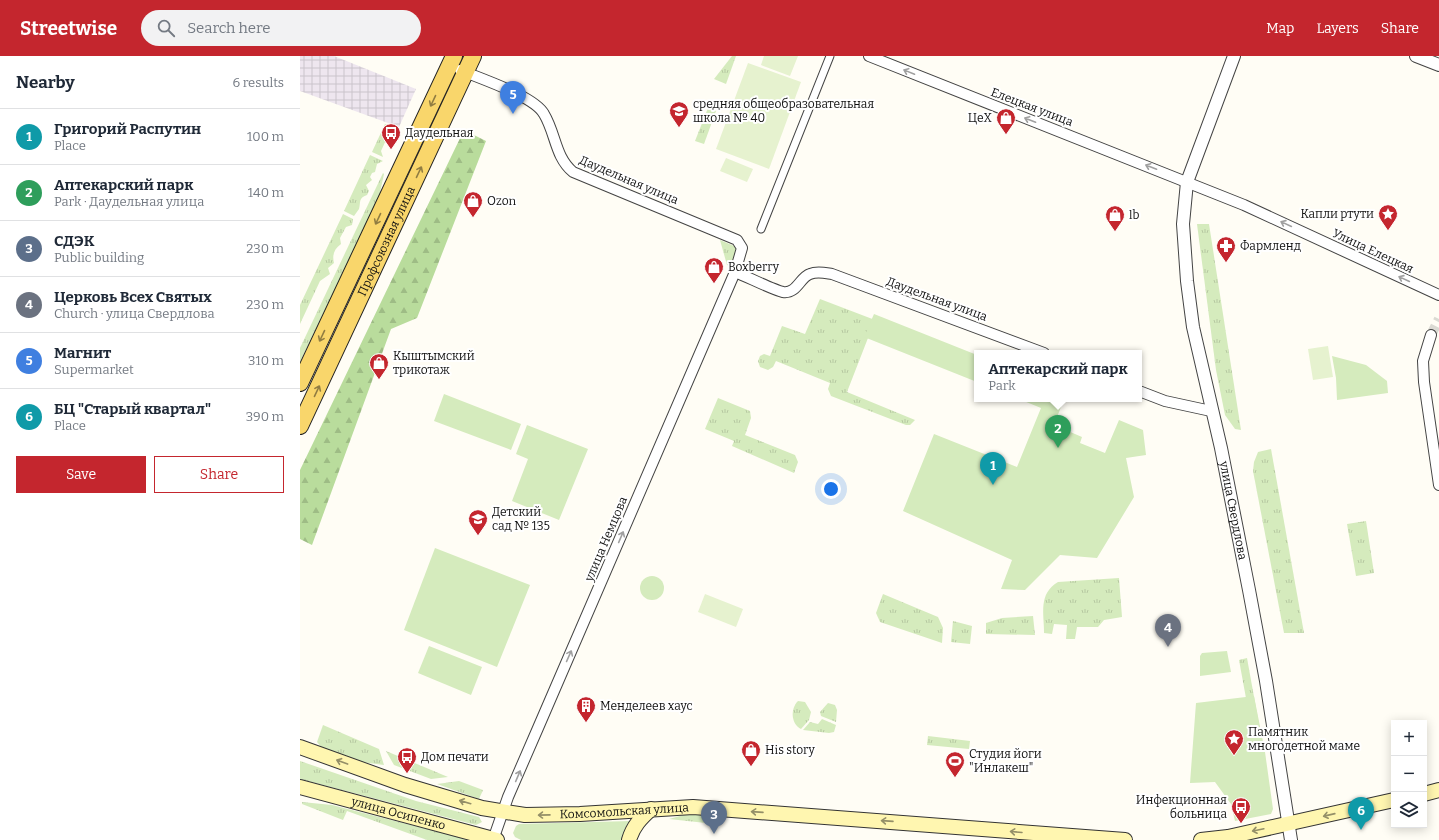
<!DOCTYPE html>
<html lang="en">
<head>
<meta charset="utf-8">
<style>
  body { margin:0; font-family:Bitter,serif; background:#f2f2f3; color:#1f2937 }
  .controls { position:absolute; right:12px; bottom:12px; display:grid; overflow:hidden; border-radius:0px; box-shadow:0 2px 10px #0003 }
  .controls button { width:36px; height:36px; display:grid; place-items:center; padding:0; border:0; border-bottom:1px solid #e0e1e3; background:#fff; color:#1f2937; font:20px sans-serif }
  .you { position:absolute; left:531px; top:433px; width:14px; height:14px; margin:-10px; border:3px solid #fff; border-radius:50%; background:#1a73e8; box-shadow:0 0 0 6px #1a73e833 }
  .badge { display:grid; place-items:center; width:26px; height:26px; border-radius:50%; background:#c4262e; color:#fff; font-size:13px; font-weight:700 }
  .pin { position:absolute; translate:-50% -33px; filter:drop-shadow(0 1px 2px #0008) }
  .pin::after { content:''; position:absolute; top:21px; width:14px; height:12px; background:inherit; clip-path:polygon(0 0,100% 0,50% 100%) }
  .popup { position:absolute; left:674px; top:294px; width:168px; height:52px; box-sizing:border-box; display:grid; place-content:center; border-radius:0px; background:#fff; filter:drop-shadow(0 1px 3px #0005); font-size:13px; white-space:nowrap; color:#747a83 }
  .popup b { font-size:15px; color:#1f2937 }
  .popup::after { content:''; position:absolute; left:50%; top:100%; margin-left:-8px; border:8px solid transparent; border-top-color:#fff }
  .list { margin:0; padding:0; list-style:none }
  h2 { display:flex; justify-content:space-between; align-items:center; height:52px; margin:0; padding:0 16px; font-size:17px }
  h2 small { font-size:13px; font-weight:400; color:#747a83 }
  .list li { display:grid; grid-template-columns:26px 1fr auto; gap:12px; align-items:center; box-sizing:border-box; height:56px; padding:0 16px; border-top:1px solid #e0e1e3 }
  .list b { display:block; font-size:15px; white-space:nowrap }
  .list p { margin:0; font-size:13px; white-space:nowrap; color:#747a83 }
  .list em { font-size:13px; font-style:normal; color:#747a83 }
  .actions { display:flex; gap:8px; padding:12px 16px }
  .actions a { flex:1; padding:9px 0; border:1px solid #c4262e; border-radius:0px; text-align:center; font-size:14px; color:#c4262e }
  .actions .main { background:#c4262e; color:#fff }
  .icon { flex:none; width:22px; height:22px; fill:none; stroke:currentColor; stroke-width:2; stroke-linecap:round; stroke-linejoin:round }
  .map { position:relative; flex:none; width:1139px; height:784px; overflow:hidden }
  header { display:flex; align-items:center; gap:24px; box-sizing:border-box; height:56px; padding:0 20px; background:#c4262e; color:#fff }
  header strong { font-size:19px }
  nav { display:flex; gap:22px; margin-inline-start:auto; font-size:14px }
  .search { width:280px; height:36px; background:#f2f2f3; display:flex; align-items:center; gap:10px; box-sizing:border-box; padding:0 14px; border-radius:22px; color:#747a83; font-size:15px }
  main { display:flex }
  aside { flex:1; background:#fff }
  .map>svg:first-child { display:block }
  .industrial { fill:url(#industrial-grid) }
  .grass { fill:url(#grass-tufts) }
  .forest { fill:url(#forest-firs) }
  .park { fill:#d5ebbd }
  .pitch { fill:#e6f2cf }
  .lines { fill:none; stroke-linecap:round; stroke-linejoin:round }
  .minor-tunnel { stroke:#dbdad3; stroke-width:10; stroke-dasharray:10 5; stroke-linecap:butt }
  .pedestrian-casing { stroke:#444; stroke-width:9 }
  .minor-casing { stroke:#444; stroke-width:12 }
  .tertiary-casing { stroke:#444; stroke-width:14 }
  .secondary-casing { stroke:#333; stroke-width:16 }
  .primary-casing { stroke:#222; stroke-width:18 }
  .pedestrian { stroke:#fff; stroke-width:7 }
  .minor { stroke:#fff; stroke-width:10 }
  .tertiary { stroke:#fff; stroke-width:12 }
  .secondary { stroke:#fff6b0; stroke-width:14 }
  .primary { stroke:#f9d66b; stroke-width:16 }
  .oneway { stroke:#a0a0a0 }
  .oneway2 { stroke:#917d42 }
  .oneway3 { stroke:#948f68 }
  .labels { text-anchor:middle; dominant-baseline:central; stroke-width:4; stroke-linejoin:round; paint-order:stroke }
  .poi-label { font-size:12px; fill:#111; stroke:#fff; text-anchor:start }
  .street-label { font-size:12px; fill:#111; stroke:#fff }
</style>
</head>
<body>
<header>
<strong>Streetwise</strong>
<div class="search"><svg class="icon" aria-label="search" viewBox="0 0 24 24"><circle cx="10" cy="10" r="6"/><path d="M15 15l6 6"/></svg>Search here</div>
<nav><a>Map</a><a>Layers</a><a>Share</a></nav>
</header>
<main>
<aside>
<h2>Nearby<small>6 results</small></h2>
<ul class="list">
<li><span class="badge" style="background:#0f9aa8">1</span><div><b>Григорий Распутин</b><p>Place</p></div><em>100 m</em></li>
<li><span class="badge" style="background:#2e9e5b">2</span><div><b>Аптекарский парк</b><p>Park · Даудельная улица</p></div><em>140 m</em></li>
<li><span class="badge" style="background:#5c6f8a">3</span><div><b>СДЭК</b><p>Public building</p></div><em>230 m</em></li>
<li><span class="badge" style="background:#6b7280">4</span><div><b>Церковь Всех Святых</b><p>Church · улица Свердлова</p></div><em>230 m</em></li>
<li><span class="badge" style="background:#3f7fe0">5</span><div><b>Магнит</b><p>Supermarket</p></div><em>310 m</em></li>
<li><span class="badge" style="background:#0f9aa8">6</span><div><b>БЦ &quot;Старый квартал&quot;</b><p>Place</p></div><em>390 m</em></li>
</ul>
<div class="actions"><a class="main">Save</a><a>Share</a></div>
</aside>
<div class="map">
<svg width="1139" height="784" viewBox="0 0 1139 784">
  <defs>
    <pattern id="industrial-grid" width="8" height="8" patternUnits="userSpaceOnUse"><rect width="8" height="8" fill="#eee6ef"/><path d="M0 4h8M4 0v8" fill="none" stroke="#cbc4cc"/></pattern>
    <pattern id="grass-tufts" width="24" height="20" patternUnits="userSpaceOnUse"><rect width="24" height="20" fill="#d5ebbd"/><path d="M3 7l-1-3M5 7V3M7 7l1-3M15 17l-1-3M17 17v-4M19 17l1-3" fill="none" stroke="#b6c8a1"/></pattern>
    <pattern id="forest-firs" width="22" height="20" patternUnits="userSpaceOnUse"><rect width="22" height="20" fill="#b9dc9c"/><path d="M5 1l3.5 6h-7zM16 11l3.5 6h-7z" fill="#9ebc85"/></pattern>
  </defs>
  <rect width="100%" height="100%" fill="#fffdf5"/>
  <path class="industrial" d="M0 0H34L116 33 99 71 0 35Z"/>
  <g class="grass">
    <path d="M432 0H436L426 28 414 23Z"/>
    <path d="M408 52 416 55 404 88 395 85Z"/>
    <path d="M85 68 92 71 81 95 83 101 72 96Z"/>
    <path d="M70 99 83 105 77 108 75 116 72 117 70 121 72 124 66 129 69 135 67 139C58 142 61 146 59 153L54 160 44 155Z"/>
    <path d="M83 117 84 118 79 141 0 306V292Z"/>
    <path d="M43 158 53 163 52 169 46 171 40 182 41 188C34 193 32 199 34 207L28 212 30 218 20 225 0 268V249Z"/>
    <path d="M897 168H909L941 374 935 373 925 359 916 314Z"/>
    <path d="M420 184 439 192 433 212 427 209Z"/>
    <path d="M520 243 575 264 547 336 615 364 610 369H606L531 340 528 333 530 327 476 305 473 311 468 314 460 311 458 305 460 300 464 298 470 300 482 270 505 278Z"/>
    <path d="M418 342 450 355 451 362 445 379 495 399 498 406 494 417 432 390 434 385 405 373Z"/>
    <path d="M971 393 1004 577H984L953 415 954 406 958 396Z"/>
    <path d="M1066 465 1074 517 1056 520 1047 468Z"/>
    <path d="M819 522 822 561 804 564 798 571H777L775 583H766L767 569 754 568 752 578 744 577C744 557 738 538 758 526Z"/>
    <path d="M583 538 638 561 643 572 642 587 580 566 576 557Z"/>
    <path d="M733 560 735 579 686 578V567L702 562Z"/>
    <path d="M653 565 672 570 670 588 651 586Z"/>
    <path d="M947 602 960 674 952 675 939 604Z"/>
    <path d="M498 645 505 646 511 656 509 664 501 673C491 668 490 653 498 645Z"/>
    <path d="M528 647 535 649 537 654 536 666 521 660 520 656Z"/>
    <path d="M522 663 536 669 534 676 529 677 503 674 510 666 518 668Z"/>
    <path d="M23 669 79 693 84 709 61 706 21 691 17 686Z"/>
    <path d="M628 680 670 685 669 693 627 689Z"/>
    <path d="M86 695 148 721 131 723 94 709Z"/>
    <path d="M0 705 116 745 179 761 182 766 176 769 0 723Z"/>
    <path d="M159 725 183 734 179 743 137 728Z"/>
    <path d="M2 746 32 749 166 783 165 784H127L47 755 43 764 2 748Z"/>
    <path d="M387 758 411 760 415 768 369 763Z"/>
  </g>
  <path class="forest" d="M164 74 186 85 117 262 91 273 12 489 0 483V414Z"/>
  <g class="park">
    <path d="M574 258 677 299V326L564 281Z"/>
    <path d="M1032 300 1066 309 1087 325 1088 337 1037 344 1036 322Z"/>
    <path d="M144 338 221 368 211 394 134 365Z"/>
    <path d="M719 343H764L754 369 782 381 780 387 805 397 819 364 843 374 846 399 826 402 834 441 797 502 760 499 725 534 701 533 712 504 603 455 634 378 717 411 741 352Z"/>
    <path d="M227 369 288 393 259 464 212 445 228 403 216 398Z"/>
    <path d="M135 492 230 529 197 611 104 574Z"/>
    <circle cx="352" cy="532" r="12"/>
    <path d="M129 590 182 611 171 639 118 617Z"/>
    <path d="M927 595 931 616 900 620V600L902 597Z"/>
    <path d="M954 640 965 696 973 753 971 758 935 765 931 748 915 726 890 727 896 647Z"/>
    <path d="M331 765 324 784H221L215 781 213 777 216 770 219 768Z"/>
  </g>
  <g class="pitch">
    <path d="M464 0H498L490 20 461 9Z"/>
    <path d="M448 7 501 26 469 113 416 93Z"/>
    <path d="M426 102 453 113 447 126 420 115Z"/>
    <path d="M1028 290 1033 321 1013 324 1008 293Z"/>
    <path d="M405 538 443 553 436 571 398 556Z"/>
  </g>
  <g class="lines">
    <path class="minor-tunnel" d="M1131 279 1139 263"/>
    <g class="pedestrian-casing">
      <path id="pedestrian" d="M461 173 530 0"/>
    </g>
    <g class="minor-casing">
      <g id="minor">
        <path d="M569 0 944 149 1139 239"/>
        <path d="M160 14C181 23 234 40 244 58 256 78 255 101 273 116L437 184 442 192 435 216 238 672 208 741 193 784"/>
        <path d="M435 216C446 220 473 234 483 236 497 238 500 221 510 218 517 215 525 217 532 218L744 297"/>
        <path d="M1131 279 1123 305 1124 326 1139 429"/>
        <path d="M839 335 865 345 911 355"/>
      </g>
    </g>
    <g class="tertiary-casing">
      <g id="tertiary">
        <path id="s1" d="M934 0 887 126 883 168 887 225 893 271 921 392 949 534 966 625 991 784"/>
        <path d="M1116 0 1139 9"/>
      </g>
    </g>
    <g class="secondary-casing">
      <g id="secondary">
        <path id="s2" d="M0 691 105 729 182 752 225 759 280 758 393 751 825 784"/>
        <path id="s3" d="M0 731 197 784"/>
        <path d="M1124 738 1139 734"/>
        <path d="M329 784C333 770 341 762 351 753"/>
        <path d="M901 784 928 781 1094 744"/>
      </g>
    </g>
    <g class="primary-casing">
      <g id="primary">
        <path d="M0 327 154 0"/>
        <path id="s4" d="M0 370 173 0"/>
      </g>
    </g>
    <use href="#pedestrian" class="pedestrian"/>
    <use href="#minor" class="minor"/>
    <use href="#tertiary" class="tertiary"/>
    <use href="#secondary" class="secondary"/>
    <use href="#primary" class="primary"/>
  </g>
  <defs><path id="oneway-shaft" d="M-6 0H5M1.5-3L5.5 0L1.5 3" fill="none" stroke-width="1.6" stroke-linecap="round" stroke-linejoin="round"/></defs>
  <g class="oneway">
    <use href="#oneway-shaft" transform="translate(609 16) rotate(-158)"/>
    <use href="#oneway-shaft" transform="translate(730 64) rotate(-159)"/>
    <use href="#oneway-shaft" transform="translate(851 111) rotate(-159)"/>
    <use href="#oneway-shaft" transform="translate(986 168) rotate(-155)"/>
    <use href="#oneway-shaft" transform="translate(1104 223) rotate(-155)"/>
    <use href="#oneway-shaft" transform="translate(321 481) rotate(-67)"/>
    <use href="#oneway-shaft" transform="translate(269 600) rotate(-66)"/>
    <use href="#oneway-shaft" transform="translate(218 720) rotate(-67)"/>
  </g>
  <g class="oneway2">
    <use href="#oneway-shaft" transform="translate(133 45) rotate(115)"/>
    <use href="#oneway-shaft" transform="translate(119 116) rotate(-65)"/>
    <use href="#oneway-shaft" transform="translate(78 163) rotate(115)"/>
    <use href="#oneway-shaft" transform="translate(22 280) rotate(115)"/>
    <use href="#oneway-shaft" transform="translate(17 335) rotate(-65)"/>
  </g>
  <g class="oneway3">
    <use href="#oneway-shaft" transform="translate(42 706) rotate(-160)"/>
    <use href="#oneway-shaft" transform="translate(165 746) rotate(-164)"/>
    <use href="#oneway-shaft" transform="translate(457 756) rotate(-176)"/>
    <use href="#oneway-shaft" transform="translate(244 759) rotate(179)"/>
    <use href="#oneway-shaft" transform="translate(1029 759) rotate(167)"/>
    <use href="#oneway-shaft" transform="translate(587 765) rotate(-176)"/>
    <use href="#oneway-shaft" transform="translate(958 774) rotate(168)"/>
    <use href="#oneway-shaft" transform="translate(716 776) rotate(-175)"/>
  </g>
  <defs>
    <g id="school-pin" transform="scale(1)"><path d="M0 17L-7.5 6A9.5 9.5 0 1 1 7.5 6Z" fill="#c4262e" stroke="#fff"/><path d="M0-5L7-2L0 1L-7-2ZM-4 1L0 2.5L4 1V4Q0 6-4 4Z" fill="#fff"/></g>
    <g id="shop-pin" transform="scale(1)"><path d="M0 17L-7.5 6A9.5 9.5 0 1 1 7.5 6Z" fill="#c4262e" stroke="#fff"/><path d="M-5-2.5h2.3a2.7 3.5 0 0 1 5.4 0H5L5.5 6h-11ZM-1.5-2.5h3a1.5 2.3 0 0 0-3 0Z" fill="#fff"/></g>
    <g id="bus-pin" transform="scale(1)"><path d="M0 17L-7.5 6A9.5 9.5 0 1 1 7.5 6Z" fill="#c4262e" stroke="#fff"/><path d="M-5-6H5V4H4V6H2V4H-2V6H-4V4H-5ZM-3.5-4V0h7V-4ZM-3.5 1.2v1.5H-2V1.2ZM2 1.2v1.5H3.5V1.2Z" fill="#fff"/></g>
    <g id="sight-pin" transform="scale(1)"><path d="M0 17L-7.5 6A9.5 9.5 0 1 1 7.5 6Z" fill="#c4262e" stroke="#fff"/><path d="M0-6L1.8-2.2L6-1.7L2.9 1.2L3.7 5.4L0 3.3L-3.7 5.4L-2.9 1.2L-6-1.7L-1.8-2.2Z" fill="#fff"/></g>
    <g id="pharmacy-pin" transform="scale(1)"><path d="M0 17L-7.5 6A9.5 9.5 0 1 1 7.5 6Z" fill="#c4262e" stroke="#fff"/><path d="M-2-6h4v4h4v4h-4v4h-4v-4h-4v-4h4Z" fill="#fff"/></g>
    <g id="building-pin" transform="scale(1)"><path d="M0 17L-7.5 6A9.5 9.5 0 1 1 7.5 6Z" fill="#c4262e" stroke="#fff"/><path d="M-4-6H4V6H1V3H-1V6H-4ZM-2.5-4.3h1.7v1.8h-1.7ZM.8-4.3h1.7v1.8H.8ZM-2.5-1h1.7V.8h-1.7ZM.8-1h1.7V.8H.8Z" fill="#fff"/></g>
    <g id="stadium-pin" transform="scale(1)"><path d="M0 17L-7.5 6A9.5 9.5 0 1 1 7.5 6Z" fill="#c4262e" stroke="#fff"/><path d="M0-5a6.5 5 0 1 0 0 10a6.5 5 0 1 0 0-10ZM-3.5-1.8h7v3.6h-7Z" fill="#fff"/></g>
  </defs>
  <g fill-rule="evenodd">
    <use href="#school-pin" x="379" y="55"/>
    <use href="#shop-pin" x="706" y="62"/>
    <use href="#bus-pin" x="91" y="77"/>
    <use href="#shop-pin" x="173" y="145"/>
    <use href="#sight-pin" x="1088" y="158"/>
    <use href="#shop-pin" x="815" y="159"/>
    <use href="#pharmacy-pin" x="926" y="190"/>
    <use href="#shop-pin" x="414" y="211"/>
    <use href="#shop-pin" x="79" y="307"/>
    <use href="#school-pin" x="178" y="463"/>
    <use href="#building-pin" x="286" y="650"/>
    <use href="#sight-pin" x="934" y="683"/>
    <use href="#shop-pin" x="451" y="694"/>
    <use href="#bus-pin" x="107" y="701"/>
    <use href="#stadium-pin" x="655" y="705"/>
    <use href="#bus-pin" x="941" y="751"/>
  </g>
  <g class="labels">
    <g class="poi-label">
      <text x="393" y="48">средняя общеобразовательная<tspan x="393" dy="14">школа № 40</tspan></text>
      <text x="692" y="62" text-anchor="end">ЦеХ</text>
      <text x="105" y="77">Даудельная</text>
      <text x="187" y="145">Ozon</text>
      <text x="1074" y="158" text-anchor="end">Капли ртути</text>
      <text x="829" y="159">lb</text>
      <text x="940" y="190">Фармленд</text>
      <text x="428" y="211">Boxberry</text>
      <text x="93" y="300">Кыштымский<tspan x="93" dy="14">трикотаж</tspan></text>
      <text x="192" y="456">Детский<tspan x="192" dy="14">сад № 135</tspan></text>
      <text x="300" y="650">Менделеев хаус</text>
      <text x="948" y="676">Памятник<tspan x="948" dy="14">многодетной маме</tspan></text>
      <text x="465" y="694">His story</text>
      <text x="669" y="698">Студия йоги<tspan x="669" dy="14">"Инлакеш"</tspan></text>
      <text x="121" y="701">Дом печати</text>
      <text x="927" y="744" text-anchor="end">Инфекционная<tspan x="927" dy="14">больница</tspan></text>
    </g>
    <g class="street-label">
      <text transform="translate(732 51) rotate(21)">Елецкая улица</text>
      <text transform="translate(329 124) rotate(23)">Даудельная улица</text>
      <text stroke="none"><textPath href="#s4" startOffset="204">Профсоюзная улица</textPath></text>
      <text transform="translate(1073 195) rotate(25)">Улица Елецкая</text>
      <text transform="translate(637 243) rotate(20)">Даудельная улица</text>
      <text stroke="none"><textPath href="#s1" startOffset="468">улица Свердлова</textPath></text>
      <text transform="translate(306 483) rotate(-67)">улица Немцова</text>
      <text stroke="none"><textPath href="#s2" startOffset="335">Комсомольская улица</textPath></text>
      <text stroke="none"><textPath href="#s3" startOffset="102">улица Осипенко</textPath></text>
    </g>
  </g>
</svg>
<div class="controls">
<button>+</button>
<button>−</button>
<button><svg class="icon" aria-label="layers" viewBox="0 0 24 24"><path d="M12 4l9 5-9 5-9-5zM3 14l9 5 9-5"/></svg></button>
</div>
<div class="you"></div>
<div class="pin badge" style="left:693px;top:429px;background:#0f9aa8">1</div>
<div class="pin badge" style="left:758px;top:392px;background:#2e9e5b">2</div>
<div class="popup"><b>Аптекарский парк</b>Park</div>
<div class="pin badge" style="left:414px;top:778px;background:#5c6f8a">3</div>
<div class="pin badge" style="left:868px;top:591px;background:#6b7280">4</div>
<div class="pin badge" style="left:213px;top:58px;background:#3f7fe0">5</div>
<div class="pin badge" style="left:1061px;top:774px;background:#0f9aa8">6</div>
</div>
</main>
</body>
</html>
